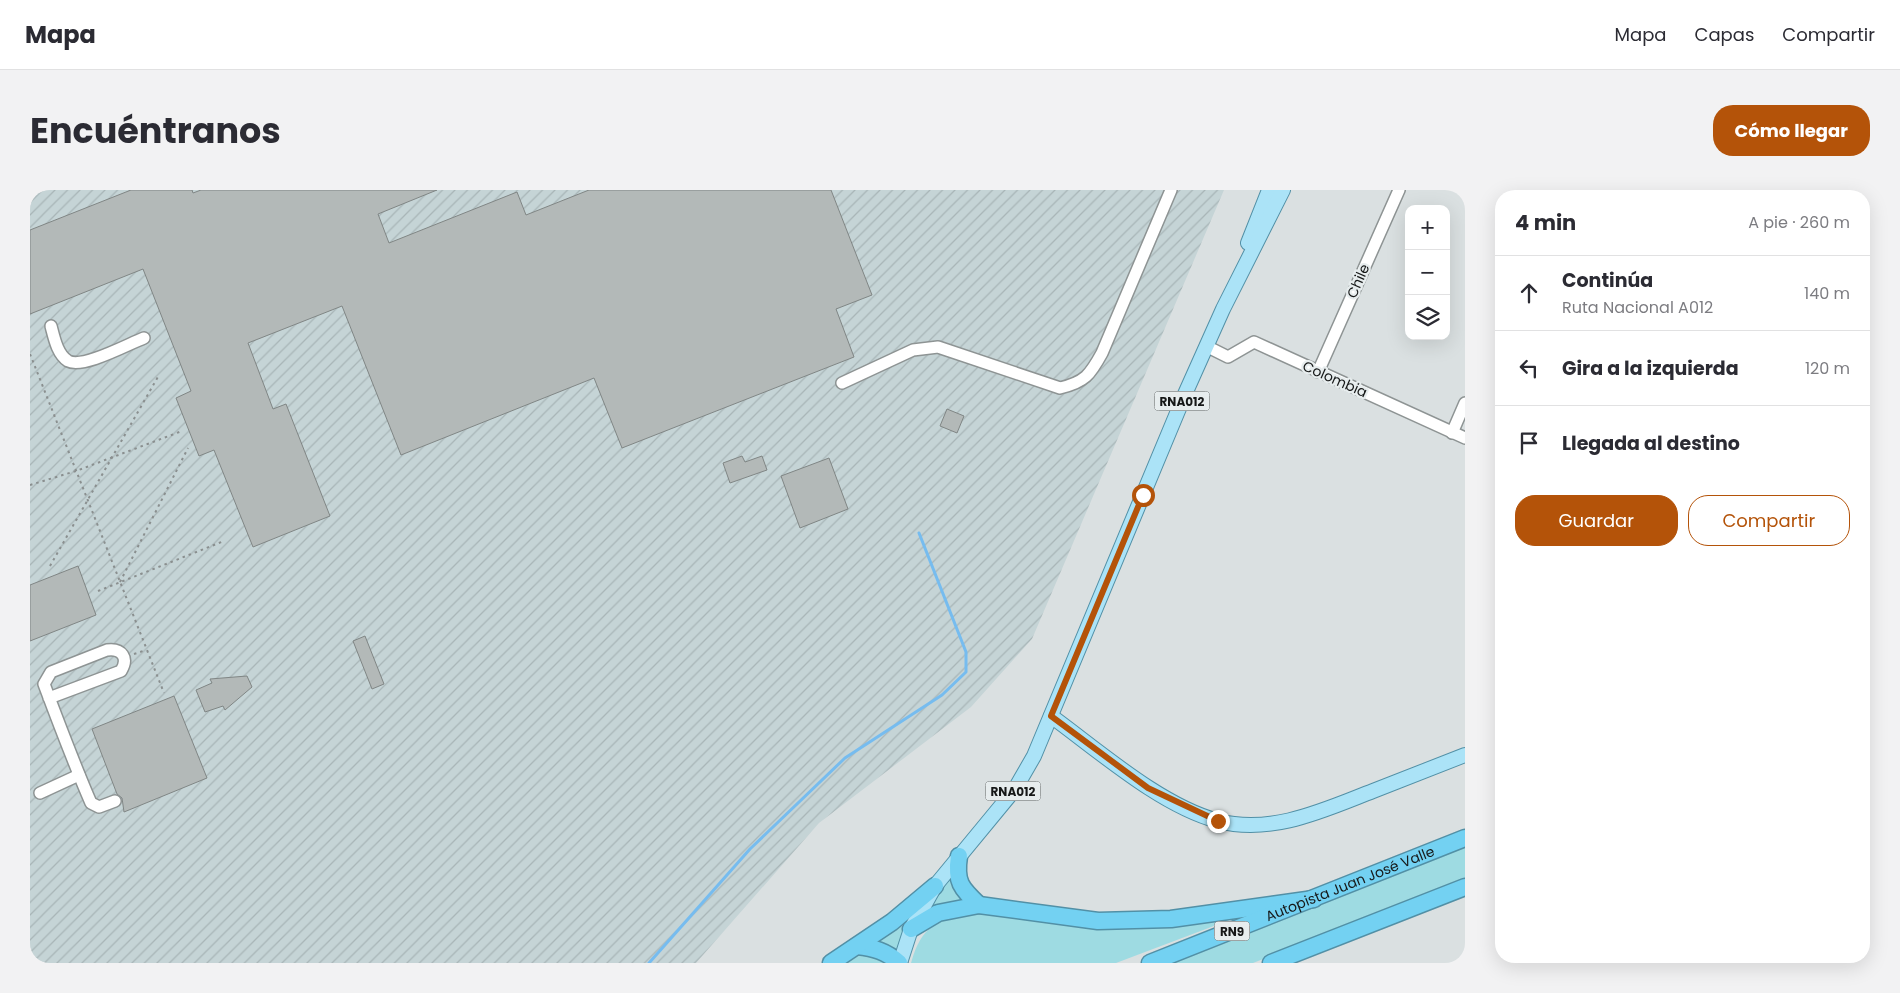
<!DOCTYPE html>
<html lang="es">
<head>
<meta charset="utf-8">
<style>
  body { margin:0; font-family:Poppins,sans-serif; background:#f2f2f3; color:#2b2b33 }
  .controls { position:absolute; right:15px; top:15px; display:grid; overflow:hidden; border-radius:10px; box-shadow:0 5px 20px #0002 }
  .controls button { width:45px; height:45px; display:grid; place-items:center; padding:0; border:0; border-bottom:1px solid #e1e1e2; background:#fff; color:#2b2b33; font:25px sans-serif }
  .stop { position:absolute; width:15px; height:15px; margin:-11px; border:4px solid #b45309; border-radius:50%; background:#fff }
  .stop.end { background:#b45309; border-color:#fff; box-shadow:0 1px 5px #0008 }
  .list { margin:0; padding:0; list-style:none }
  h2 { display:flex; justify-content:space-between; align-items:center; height:65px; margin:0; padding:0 20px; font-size:21px }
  h2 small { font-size:16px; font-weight:400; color:#7c7c81 }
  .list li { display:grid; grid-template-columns:32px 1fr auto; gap:15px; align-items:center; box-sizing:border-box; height:75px; padding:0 20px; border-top:1px solid #e1e1e2 }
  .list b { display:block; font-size:19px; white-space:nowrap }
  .list p { margin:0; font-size:16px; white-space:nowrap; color:#7c7c81 }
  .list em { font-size:16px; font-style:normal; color:#7c7c81 }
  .actions { display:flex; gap:10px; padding:15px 20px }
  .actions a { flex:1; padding:11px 0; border:1px solid #b45309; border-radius:20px; text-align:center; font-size:18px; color:#b45309 }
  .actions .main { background:#b45309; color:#fff }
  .icon { flex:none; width:28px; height:28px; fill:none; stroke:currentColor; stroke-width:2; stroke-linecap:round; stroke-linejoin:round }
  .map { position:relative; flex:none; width:1435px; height:773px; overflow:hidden; border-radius:20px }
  header { display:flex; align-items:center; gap:30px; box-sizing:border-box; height:70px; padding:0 25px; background:#fff; border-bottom:1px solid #e1e1e2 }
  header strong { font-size:24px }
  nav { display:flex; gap:28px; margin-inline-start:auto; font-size:18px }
  .intro { display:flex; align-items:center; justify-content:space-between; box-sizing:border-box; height:120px; padding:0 30px }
  h1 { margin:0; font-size:35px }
  .button { padding:12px 22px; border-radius:20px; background:#b45309; color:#fff; font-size:18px; font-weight:700 }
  main { display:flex; gap:30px; padding:0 30px }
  aside { flex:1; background:#fff; border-radius:20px; box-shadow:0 5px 20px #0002 }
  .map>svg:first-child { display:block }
  .industrial { fill:url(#industrial-furrows) }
  .green { fill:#9edbe2 }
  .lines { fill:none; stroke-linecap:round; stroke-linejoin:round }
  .stream { stroke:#76bcef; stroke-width:3 }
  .building { fill:#b3b9b8; stroke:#808685 }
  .minor-casing { stroke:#8e9494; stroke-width:14 }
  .major-casing { stroke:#5290a6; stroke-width:16 }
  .highway-casing { stroke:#5290a6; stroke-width:19 }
  .path { stroke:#8a8f8f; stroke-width:2; stroke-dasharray:2.5 4; stroke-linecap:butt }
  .minor { stroke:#fff; stroke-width:11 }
  .major { stroke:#abe3f7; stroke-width:14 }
  .highway { stroke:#73d1f2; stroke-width:16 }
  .route { stroke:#b45309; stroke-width:6 }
  .labels { text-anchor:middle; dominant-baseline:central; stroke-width:4.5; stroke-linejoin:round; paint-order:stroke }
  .shield { fill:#e7edee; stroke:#555858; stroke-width:1 }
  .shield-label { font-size:12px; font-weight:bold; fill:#161818 }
  .street-label { font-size:14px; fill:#161818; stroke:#e7edee }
</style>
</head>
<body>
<header>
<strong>Mapa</strong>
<nav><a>Mapa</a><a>Capas</a><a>Compartir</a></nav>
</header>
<div class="intro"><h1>Encuéntranos</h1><a class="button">Cómo llegar</a></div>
<main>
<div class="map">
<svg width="1435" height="773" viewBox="0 0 1435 773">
  <defs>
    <pattern id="industrial-furrows" width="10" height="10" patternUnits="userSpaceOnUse" patternTransform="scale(1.25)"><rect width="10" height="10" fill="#c5d4d6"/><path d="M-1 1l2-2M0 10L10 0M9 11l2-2" fill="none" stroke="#a8b5b7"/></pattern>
  </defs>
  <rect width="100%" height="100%" fill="#dae0e1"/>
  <path class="industrial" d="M0 0H1194L1002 449 941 517 789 633 666 773H0Z"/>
  <g class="green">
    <path d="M1435 655V689L1223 773H1135Z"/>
    <path d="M923 687 936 712 899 719 914 695Z"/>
    <path d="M944 723 1205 728 1086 773H881C891 736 907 729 944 723Z"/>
    <path d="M876 734 869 761 845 750Z"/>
    <path d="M833 765 846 766 859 773H811L824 766Z"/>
  </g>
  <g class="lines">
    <path class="stream" d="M619 773 720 659 815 568 912 505 936 482V462L889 343"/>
  </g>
  <g class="building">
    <path d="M101 0H162L163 3 171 0H407L348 24 359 53 487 2 496 25 559 0H801L842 105 806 119 824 167 592 258 564 188 371 265 312 116 218 153 243 219 256 214 300 326 223 357 184 260 169 266 146 208 161 201 113 79 0 124V40Z"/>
    <path d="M917 219 934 226 927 243 910 236Z"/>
    <path d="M712 266 715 272 732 266 737 280 700 293 693 273Z"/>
    <path d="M799 268 818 319 770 338 751 286Z"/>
    <path d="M48 376 66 425 0 451V395Z"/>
    <path d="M335 446 354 494 342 499 323 451Z"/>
    <path d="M217 486 222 497 195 520 193 516 175 522 166 500 182 493 180 489Z"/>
    <path d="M144 506 177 588 94 622 92 608 87 604 62 539Z"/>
  </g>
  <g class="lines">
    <g class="minor-casing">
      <g id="minor">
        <path d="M21 136C24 147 27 164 38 171 53 179 98 154 114 148"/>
        <path d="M1176 156 1198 167 1224 152 1435 248"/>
        <path d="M1288 182 1369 0"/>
        <path d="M812 193 883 160 908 157 1030 198C1055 192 1060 185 1072 163L1141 0"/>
        <path d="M1422 243 1435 213"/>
        <path d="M19 508 91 481C99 468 92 458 77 460L21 482 14 494C29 534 44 574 61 613L69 617 85 611"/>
        <path d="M10 603 49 585"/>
      </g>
    </g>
    <g class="major-casing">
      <g id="major">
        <path d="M1218 53 1239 0"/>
        <path d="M1021 526C1069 561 1131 616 1188 631 1242 645 1294 620 1343 601 1373 589 1404 577 1435 565"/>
        <path d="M870 773 881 739 905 696 985 599 1004 566 1155 204 1193 119 1253 0"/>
      </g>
    </g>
    <g class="highway-casing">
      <g id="highway">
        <path d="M929 666C925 692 931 698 949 715"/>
        <path d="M881 739 908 723 949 715 1068 731 1141 729 1284 709"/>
        <path d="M827 756C844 758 856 761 869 773"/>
        <path d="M801 773 862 732 905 696"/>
        <path id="s1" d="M1120 773 1435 648"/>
        <path d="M1241 773 1435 697"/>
      </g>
    </g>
    <g class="path">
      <path d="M0 164 134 503"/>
      <path d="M0 295 46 281 152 241"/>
      <path d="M20 376 129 185"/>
      <path d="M90 392 158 258"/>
      <path d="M68 401 194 351"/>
      <path d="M104 464 116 460"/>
    </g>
    <use href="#minor" class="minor"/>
    <use href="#major" class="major"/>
    <use href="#highway" class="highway"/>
  </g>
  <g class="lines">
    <path class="route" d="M1113 305 1021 526 1118 598 1188 631"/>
  </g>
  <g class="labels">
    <g class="shield">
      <rect x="1124.5" y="201.5" width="55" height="19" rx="4"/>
      <rect x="955.5" y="591.5" width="55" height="19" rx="4"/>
      <rect x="1184.5" y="731.5" width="35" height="19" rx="4"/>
    </g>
    <g class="shield-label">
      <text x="1152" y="211">RNA012</text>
      <text x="983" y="601">RNA012</text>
      <text x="1202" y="741">RN9</text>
    </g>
    <g class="street-label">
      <text transform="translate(1328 91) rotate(-66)">Chile</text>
      <text transform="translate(1305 189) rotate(24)">Colombia</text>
      <text stroke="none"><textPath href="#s1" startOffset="215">Autopista Juan José Valle</textPath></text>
    </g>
  </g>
</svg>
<div class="controls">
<button>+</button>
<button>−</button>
<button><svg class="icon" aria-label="layers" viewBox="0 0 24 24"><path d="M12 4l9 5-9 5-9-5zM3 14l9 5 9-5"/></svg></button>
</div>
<div class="stop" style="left:1113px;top:305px"></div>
<div class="stop end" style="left:1188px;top:631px"></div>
</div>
<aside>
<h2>4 min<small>A pie · 260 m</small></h2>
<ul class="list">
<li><svg class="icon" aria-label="ahead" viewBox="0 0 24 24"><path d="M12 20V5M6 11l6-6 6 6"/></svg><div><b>Continúa</b><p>Ruta Nacional A012</p></div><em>140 m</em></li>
<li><svg class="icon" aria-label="left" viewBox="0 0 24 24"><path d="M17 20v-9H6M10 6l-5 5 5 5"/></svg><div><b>Gira a la izquierda</b></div><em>120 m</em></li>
<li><svg class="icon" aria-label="arrive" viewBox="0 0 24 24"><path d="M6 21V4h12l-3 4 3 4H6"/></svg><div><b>Llegada al destino</b></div></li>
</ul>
<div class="actions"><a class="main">Guardar</a><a>Compartir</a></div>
</aside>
</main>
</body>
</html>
